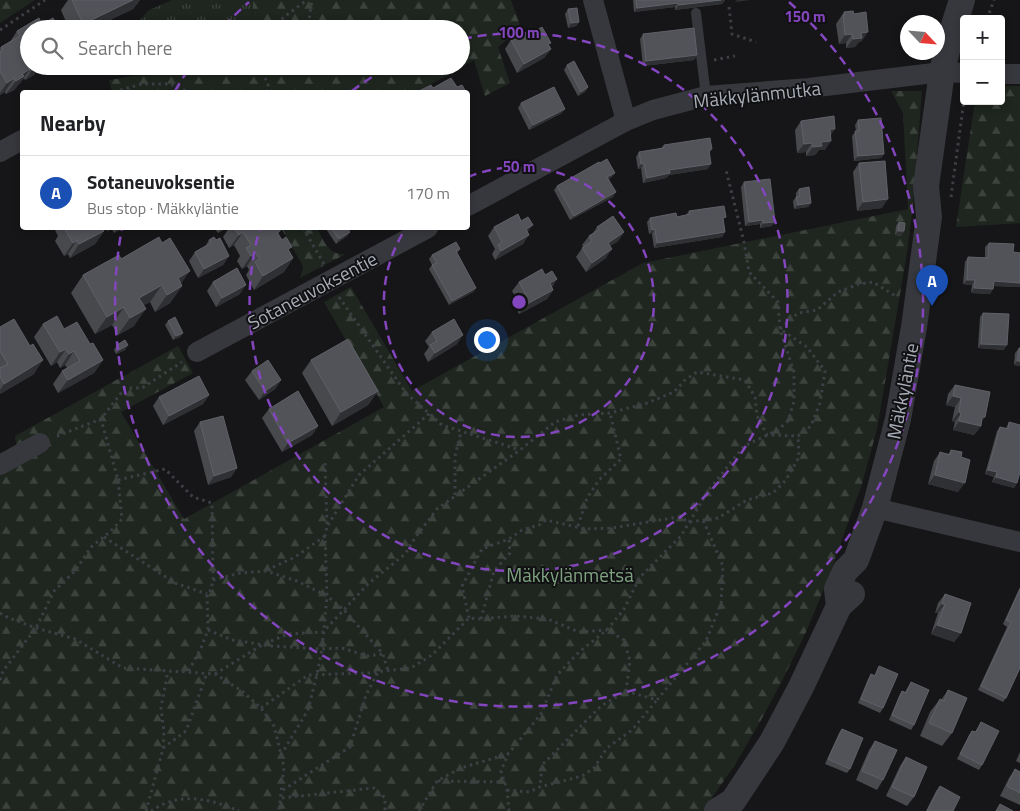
<!DOCTYPE html>
<html lang="en">
<head>
<meta charset="utf-8">
<style>
  body { margin:0; font-family:"Titillium Web",sans-serif; background:#f6f6f6; color:#202124 }
  .controls { position:absolute; right:15px; top:15px; display:grid; overflow:hidden; border-radius:5px; box-shadow:0 2px 8px #0003 }
  .controls button { width:45px; height:45px; display:grid; place-items:center; padding:0; border:0; border-bottom:1px solid #e0e0e0; background:#fff; color:#202124; font:25px sans-serif }
  .compass { position:absolute; left:900px; top:15px; width:45px; height:45px; border-radius:50%; background:#fff; box-shadow:0 2px 8px #0003; rotate:116deg }
  .you { position:absolute; left:486px; top:339px; width:18px; height:18px; margin:-12px; border:4px solid #fff; border-radius:50%; background:#1a73e8; box-shadow:0 0 0 8px #1a73e833 }
  .badge { display:grid; place-items:center; width:32px; height:32px; border-radius:50%; background:#7e622b; color:#fff; font-size:16px; font-weight:700 }
  .pin { position:absolute; translate:-50% -41px; filter:drop-shadow(0 1px 2px #0008) }
  .pin::after { content:''; position:absolute; top:26px; width:18px; height:15px; background:inherit; clip-path:polygon(0 0,100% 0,50% 100%) }
  .list { margin:0; padding:0; list-style:none }
  h2 { display:flex; justify-content:space-between; align-items:center; height:65px; margin:0; padding:0 20px; font-size:21px }
  h2 small { font-size:16px; font-weight:400; color:#757577 }
  .list li { display:grid; grid-template-columns:32px 1fr auto; gap:15px; align-items:center; box-sizing:border-box; height:75px; padding:0 20px; border-top:1px solid #e0e0e0 }
  .list b { display:block; font-size:19px; white-space:nowrap }
  .list p { margin:0; font-size:16px; white-space:nowrap; color:#757577 }
  .list em { font-size:16px; font-style:normal; color:#757577 }
  .icon { flex:none; width:28px; height:28px; fill:none; stroke:currentColor; stroke-width:2; stroke-linecap:round; stroke-linejoin:round }
  .map { position:relative; flex:none; width:1020px; height:811px; overflow:hidden }
  .search { position:absolute; background:#fff; box-shadow:0 2px 8px #0003; left:20px; top:20px; width:450px; height:55px; display:flex; align-items:center; gap:12px; box-sizing:border-box; padding:0 18px; border-radius:28px; color:#757577; font-size:19px }
  .panel { position:absolute; background:#fff; box-shadow:0 2px 8px #0003; left:20px; top:90px; width:450px; height:140px; border-radius:5px }
  .map>svg:first-child { display:block }
  .grass { fill:url(#grass-tufts) }
  .forest { fill:url(#forest-firs) }
  .lines { fill:none; stroke-linecap:round; stroke-linejoin:round }
  .path { stroke:#3d3f44; stroke-width:3; stroke-dasharray:2.5 4; stroke-linecap:butt }
  .service { stroke:#37383d; stroke-width:10 }
  .minor { stroke:#37383d; stroke-width:20 }
  .tertiary { stroke:#37383d; stroke-width:26 }
  .wall { fill:#47494d }
  .shaded-wall { fill:#2f3033 }
  .building { fill:#525359; stroke:#5f6168 }
  .ring { fill:none; stroke:#8446be; stroke-width:2.5; stroke-dasharray:9 6 }
  .labels { text-anchor:middle; dominant-baseline:central; stroke-width:4; stroke-linejoin:round; paint-order:stroke }
  .street-label { font-size:19px; fill:#a8adb8; stroke:#111113 }
  .park-label { font-size:19px; fill:#7fa381; stroke:#111113 }
  .centre { fill:#8446be; stroke:#111113; stroke-width:2.5 }
  .ring-label { font-size:15px; text-anchor:middle; font-weight:bold; fill:#8446be; stroke:#111113; stroke-width:4; stroke-linejoin:round; paint-order:stroke }
</style>
</head>
<body>
<div class="map">
<svg width="1020" height="811" viewBox="0 0 1020 811">
  <defs>
    <pattern id="grass-tufts" width="24" height="20" patternUnits="userSpaceOnUse" patternTransform="scale(1.25)"><rect width="24" height="20" fill="#1e261f"/><path d="M3 7l-1-3M5 7V3M7 7l1-3M15 17l-1-3M17 17v-4M19 17l1-3" fill="none" stroke="#3c433d"/></pattern>
    <pattern id="forest-firs" width="22" height="20" patternUnits="userSpaceOnUse" patternTransform="scale(1.25)"><rect width="22" height="20" fill="#1e261f"/><path d="M5 1l3.5 6h-7zM16 11l3.5 6h-7z" fill="#3c433d"/></pattern>
  </defs>
  <rect width="100%" height="100%" fill="#161618"/>
  <g class="grass">
    <path d="M172 0H253L252 29 133 28 149 10Z"/>
    <path d="M162 66H233L228 72 166 75Z"/>
  </g>
  <g class="forest">
    <path d="M0 0H35L0 23Z"/>
    <path d="M253 0H511L521 28 498 47 510 83 485 96 474 60 417 92H112L109 80 132 76 228 72 233 66H461V29H252Z"/>
    <path d="M1001 86H1020V223L956 227 975 101H1001Z"/>
    <path d="M891 91H922L913 205 907 253 877 429 862 484 826 584 806 632 783 679 760 722 736 763 703 811H0V475L19 465 15 436 178 346 193 373 121 412 184 519 384 407 324 302 351 287 412 391 643 263 908 209 903 113Z"/>
    <path d="M281 228H317C324 241 329 256 346 254L300 278 303 269 302 264Z"/>
  </g>
  <g class="lines">
    <g class="path">
      <path d="M729 7 732 34 756 42"/>
      <path d="M987 19 994 0"/>
      <path d="M273 29 284 17 307 0"/>
      <path d="M304 29 308 26 312 0"/>
      <path d="M0 30 45 0"/>
      <path d="M714 60 735 56"/>
      <path d="M260 66 271 92"/>
      <path d="M114 92 142 84H171L188 92"/>
      <path d="M951 197 964 100"/>
      <path d="M303 228 324 264"/>
      <path d="M339 297 406 393 442 425 520 450"/>
      <path d="M57 436 101 419 125 388H142L182 362"/>
      <path d="M118 480 165 469 193 497 212 503 213 580 211 590 207 594 208 630 201 648 188 672"/>
      <path d="M455 495V456L461 432"/>
      <path d="M328 525 359 475 430 413"/>
      <path d="M578 526 587 498 599 480 621 459 610 413"/>
      <path d="M104 537 175 583 207 594"/>
      <path d="M267 570 295 557 325 536"/>
      <path d="M213 580 240 573 266 571 297 581 327 596 344 610 383 654 388 671"/>
      <path d="M0 613 9 618 36 628 75 639 123 668 215 674 242 691 261 708 274 726 284 767 279 811"/>
      <path d="M469 618 462 586 482 549 509 539 522 530 539 525 546 520 585 529 612 528 678 517 690 522 718 518 747 500 773 493 786 480 799 457 798 436"/>
      <path d="M481 619 494 571 510 553 509 539"/>
      <path d="M208 630 232 640 271 646 322 649 342 648 367 656 383 654"/>
      <path d="M215 674 262 645 288 634 323 632 368 584 405 554 415 538 437 509 520 450 555 422 578 415 610 413 647 403 674 392 685 380 697 372 745 380 755 397 757 416 767 435 798 436 811 426 820 403 825 371 807 347 780 329 778 302 749 272 744 242 726 170"/>
      <path d="M0 680 3 671 36 628 54 591 75 571 91 547 111 531 122 519 118 480 101 419"/>
      <path d="M626 691 657 700 706 641 721 604 723 566 703 520"/>
      <path d="M261 708 308 675 367 673 411 668 432 655 469 618 481 619 514 616 548 619 579 632 607 630 624 640 630 661 626 691 601 706 542 765 540 787"/>
      <path d="M163 748 186 731 207 673"/>
      <path d="M281 755 308 710 317 674 322 649 327 596 325 536 327 526 325 463"/>
      <path d="M438 781 505 782"/>
      <path d="M283 790 350 747 366 695 378 672"/>
      <path d="M507 790 529 792 540 787 582 776 594 768 607 748 632 730 657 700"/>
      <path d="M282 798 374 788 385 798V811"/>
      <path d="M146 811 163 749 164 732 161 708 168 671"/>
      <path d="M151 811C156 808 162 804 169 802 191 794 218 802 239 811"/>
      <path d="M419 811 437 781 461 768 508 754"/>
      <path d="M509 811 507 790 501 771 508 754 541 714 557 675 580 651 607 630 624 609 640 577 681 536 708 491 744 446 778 430 788 421 794 401V372L780 329 798 313 817 310 838 292 859 284 873 282 897 297"/>
    </g>
    <path class="service" d="M696 13 706 96"/>
    <g class="minor">
      <path d="M593 0 626 121 653 110 706 96 809 88 942 72 964 73"/>
      <path d="M1001 74H1020"/>
      <path d="M0 152 22 140"/>
      <path d="M468 206 626 121"/>
      <path d="M197 352 428 228"/>
      <path d="M0 465 40 443"/>
      <path d="M875 508 1020 542"/>
    </g>
    <g class="tertiary">
      <path d="M839 606 837 589 845 571 856 560 875 508 898 419 914 327 929 217 926 186 942 72 950 38 962 0"/>
      <path d="M717 811 733 801 772 742 801 687 839 606 852 594"/>
    </g>
  </g>
  <g class="wall">
    <path d="M68 0H140L133 9 91 29H69L61 10Z"/>
    <path d="M633 0H725L722 4 675 10V7L634 12Z"/>
    <path d="M568 9 579 22 576 26 568 28 565 14Z"/>
    <path d="M844 12 862 41 859 42 855 47 846 48V43L839 44 836 24Z"/>
    <path d="M39 18 29 66H40L34 75 25 80 24 78 14 90 6 94 5 92 0 95V48L1 47 10 42 17 31Z"/>
    <path d="M534 32 549 46 551 49 544 58 517 73 505 49 511 40Z"/>
    <path d="M643 34 697 55 694 60 643 66 640 39Z"/>
    <path d="M567 65 588 87 585 92 578 96 564 70Z"/>
    <path d="M106 66H147L135 70 134 68 124 72 123 69 109 74Z"/>
    <path d="M521 103 562 113 529 130 518 108Z"/>
    <path d="M858 120 884 154 881 158 854 161 852 136 856 131 855 125Z"/>
    <path d="M801 121 831 135 825 150H819L815 155 806 156V152L797 153 795 130Z"/>
    <path d="M664 145 712 149 709 153 708 169 669 175 666 178 643 183 641 168 638 169 636 157 639 152 661 148Z"/>
    <path d="M859 163 882 208 857 211 853 172Z"/>
    <path d="M612 177 609 179 613 197 570 220 554 190 557 186Z"/>
    <path d="M744 182 772 226 760 228V224L745 226 741 187Z"/>
    <path d="M799 189 811 203 808 207 794 209 793 201 796 197V193Z"/>
    <path d="M689 211 723 221 725 232 722 237 654 248 652 234H649L647 222 650 218 677 217 686 215Z"/>
    <path d="M899 222 904 231 901 236 895 235 896 226Z"/>
    <path d="M494 227 528 232 523 244 495 260 492 254 495 249 488 236Z"/>
    <path d="M597 227 624 232 618 241 610 246 606 258 586 272 576 257 583 247 582 245 589 236 593 233Z"/>
    <path d="M54 228H102L104 231 95 244 70 258 68 254 64 256 55 241 58 236Z"/>
    <path d="M105 228H123L114 233 112 229 107 231Z"/>
    <path d="M214 228H227L218 233Z"/>
    <path d="M229 228H280L281 230 278 234 293 258 284 272 254 290 246 275 249 270 247 266 242 269 237 261 240 256 234 245 229 248 223 237Z"/>
    <path d="M328 228H347L350 232 347 236 336 244 326 229Z"/>
    <path d="M209 240H216L229 256 223 265 198 278 189 261 195 252 205 247Z"/>
    <path d="M989 243 1013 252 1020 253V287L994 286 993 289 990 294 971 293 972 285 963 284 965 262 968 257 985 258V247Z"/>
    <path d="M460 249 457 253 476 288 473 292 449 305 429 269 432 265 429 259 432 255Z"/>
    <path d="M121 259 181 284 182 286 170 303 155 312 150 302 144 305 134 326 118 335 112 325 95 334 71 293 83 275Z"/>
    <path d="M545 275 557 279 552 287 553 290 547 299 519 314 516 308 519 304 512 291 519 282Z"/>
    <path d="M213 282 240 294 216 307 207 291Z"/>
    <path d="M983 313 1004 350 978 348 980 317Z"/>
    <path d="M168 321 183 333 180 337 173 340 165 325Z"/>
    <path d="M43 324 64 329 90 344 103 360 94 373 58 393 53 384 62 371 67 368 65 365 60 368 57 362 51 366 34 337Z"/>
    <path d="M0 327 34 374 0 394Z"/>
    <path d="M432 332 457 344 428 362 424 354 429 347 425 341Z"/>
    <path d="M117 345H128L125 350 116 354 114 350Z"/>
    <path d="M1019 348H1020V366L1014 365 1015 353Z"/>
    <path d="M311 360 378 391 368 405 332 426 302 373Z"/>
    <path d="M252 371 281 380 275 389 259 400 245 380Z"/>
    <path d="M955 385 985 417 981 422V426L974 435 953 430 955 422 952 421 955 407 946 405 948 394Z"/>
    <path d="M209 395 203 404 163 425 153 406 159 397Z"/>
    <path d="M269 409 318 426 312 435 282 452 262 418Z"/>
    <path d="M200 422 237 468 231 477 208 485 194 431Z"/>
    <path d="M1009 422 1017 483 1014 488 992 482 994 477 985 474 997 431 1000 427 1006 428Z"/>
    <path d="M951 450 961 457 958 492 928 484 934 461 940 452 948 454Z"/>
    <path d="M1020 587V668L1006 698 1003 702 978 690 1007 627 1003 624Z"/>
    <path d="M945 594 961 633 954 642 931 634 938 613H935L938 603Z"/>
    <path d="M879 666 883 708 880 713 858 703 868 679 871 674 874 676Z"/>
    <path d="M911 682 914 725 911 730 889 720 899 696 902 691 905 692Z"/>
    <path d="M948 690 952 733 942 746 920 736 930 712 940 699 941 700Z"/>
    <path d="M981 722 982 765 979 770 957 759 969 735 972 731 975 732Z"/>
    <path d="M842 729 850 769 847 773 825 764 839 733Z"/>
    <path d="M875 741 883 780 877 790 856 780 869 750Z"/>
    <path d="M1020 752V763L1016 761Z"/>
    <path d="M906 757 914 797 907 806 886 796 900 766Z"/>
    <path d="M1015 769 1020 772V805L1000 796 1009 778Z"/>
    <path d="M940 786 953 811H926L936 791Z"/>
  </g>
  <g class="shaded-wall">
    <path d="M133 0H140L133 9 91 29H79L83 24Z"/>
    <path d="M721 0H725L722 4 675 10 679 5Z"/>
    <path d="M737 0H750L735 2Z"/>
    <path d="M678 3 675 7 634 12 637 8Z"/>
    <path d="M579 22 576 26 568 28 571 23Z"/>
    <path d="M868 32 862 41 859 42 855 47 846 48 853 39 861 33Z"/>
    <path d="M852 34 846 43 839 44 845 35Z"/>
    <path d="M551 49 544 58 517 73 524 64Z"/>
    <path d="M697 55 694 60 643 66 646 61Z"/>
    <path d="M29 66H31L28 70 30 69 21 82 19 84 14 90 6 94 16 81Z"/>
    <path d="M35 66H40L34 75 25 80Z"/>
    <path d="M114 66H125L123 69 109 74Z"/>
    <path d="M127 66H136L134 68 124 72Z"/>
    <path d="M138 66H147L135 70Z"/>
    <path d="M14 78 5 92 0 95V93L7 83Z"/>
    <path d="M588 87 585 92 578 96 581 92Z"/>
    <path d="M565 109 562 113 529 130 533 125Z"/>
    <path d="M830 129H835L829 138Z"/>
    <path d="M831 141 825 150H819L815 155 806 156 813 147 821 142Z"/>
    <path d="M812 143 806 152 797 153 804 144Z"/>
    <path d="M884 154 881 158 854 161 858 156Z"/>
    <path d="M641 164H644L641 168 638 169Z"/>
    <path d="M711 164 708 169 669 175 666 178 643 183 647 178 669 170Z"/>
    <path d="M615 173 612 177 604 182 607 177Z"/>
    <path d="M616 192 613 197 570 220 574 216Z"/>
    <path d="M888 199 882 208 857 211 863 202Z"/>
    <path d="M811 203 808 207 794 209 798 205Z"/>
    <path d="M763 220 760 224 745 226 749 222Z"/>
    <path d="M775 222 772 226 760 228 763 223Z"/>
    <path d="M533 225 526 234V229Z"/>
    <path d="M117 228H123L114 233Z"/>
    <path d="M222 228H227L218 233Z"/>
    <path d="M655 229 652 234H649L652 230Z"/>
    <path d="M104 231 95 244 70 258 79 244Z"/>
    <path d="M898 231H904L901 236 895 235Z"/>
    <path d="M243 232 234 245 229 248 239 235Z"/>
    <path d="M350 232 347 236 336 244 339 239Z"/>
    <path d="M624 232 618 241 601 252 608 243Z"/>
    <path d="M725 232 722 237 654 248 657 243Z"/>
    <path d="M529 235 523 244 495 260 501 251Z"/>
    <path d="M77 240 68 254 64 256 73 243Z"/>
    <path d="M612 249 606 258 586 272 592 263Z"/>
    <path d="M256 253 247 266 242 269 251 256Z"/>
    <path d="M229 256 223 265 198 278 204 269Z"/>
    <path d="M293 258 284 272 254 290 263 276Z"/>
    <path d="M190 271 178 288V278Z"/>
    <path d="M557 279 551 288 550 283Z"/>
    <path d="M967 280H975L972 285 963 284Z"/>
    <path d="M994 281 1020 283V287L991 286Z"/>
    <path d="M162 285 150 302 127 315 139 298Z"/>
    <path d="M246 285 240 294 216 307 222 298Z"/>
    <path d="M182 286 170 303 155 312 167 295Z"/>
    <path d="M476 288 473 292 449 305 452 301Z"/>
    <path d="M974 288 993 289 990 294 971 293Z"/>
    <path d="M553 290 547 299 519 314 525 305Z"/>
    <path d="M124 307 112 325 95 334 107 317Z"/>
    <path d="M146 309 134 326 118 335 130 318Z"/>
    <path d="M183 333 180 337 173 340 176 336Z"/>
    <path d="M463 335 457 344 428 362 435 353Z"/>
    <path d="M981 344 1007 345 1004 350 978 348Z"/>
    <path d="M128 345 125 350 116 354 119 350Z"/>
    <path d="M66 349 57 362 51 366 60 352Z"/>
    <path d="M74 351 65 365 60 368 69 354Z"/>
    <path d="M43 360 34 374 0 394V390L4 384Z"/>
    <path d="M103 360 94 373 58 393 68 380Z"/>
    <path d="M1017 361H1020V366L1014 365Z"/>
    <path d="M281 380 275 389 259 400 265 391Z"/>
    <path d="M378 391 368 405 332 426 341 412Z"/>
    <path d="M209 395 203 404 163 425 169 416Z"/>
    <path d="M953 396 961 398 955 407 946 405Z"/>
    <path d="M959 412 961 413 955 422 952 421Z"/>
    <path d="M982 417H985L979 425 981 426 974 435 953 430 959 421Z"/>
    <path d="M318 426 312 435 282 452 288 443Z"/>
    <path d="M237 468 231 477 208 485 214 476Z"/>
    <path d="M988 470 997 472 994 477 985 474Z"/>
    <path d="M935 475 965 483 958 492 928 484Z"/>
    <path d="M996 477 1017 483 1014 488 992 482Z"/>
    <path d="M942 604H945L938 613H935Z"/>
    <path d="M937 625 961 633 954 642 931 634Z"/>
  </g>
  <g class="building">
    <path d="M72 0H133L83 24Z"/>
    <path d="M636 0H721L679 5 678 3 637 8Z"/>
    <path d="M577 8 579 22 571 23 568 9Z"/>
    <path d="M853 11 854 14 866 12 868 32 861 33 862 38 853 39 852 34 845 35 843 15H845L844 12Z"/>
    <path d="M39 18 42 24 53 18 59 29H29V66H28L30 69 22 74 24 76 16 81 14 78 7 83 0 71V52L3 50 1 47 20 36 17 31Z"/>
    <path d="M542 27 551 43 548 44 551 49 524 64 511 40 532 29 534 32Z"/>
    <path d="M694 28 697 55 646 61 643 34Z"/>
    <path d="M574 61 588 87 581 92 567 65Z"/>
    <path d="M451 78 457 87 462 85 466 92H417L431 85 433 88Z"/>
    <path d="M554 87 565 109 533 125 521 103Z"/>
    <path d="M834 116 835 129H830L831 141 821 142 822 146 813 147 812 143 804 144 801 121Z"/>
    <path d="M881 118 884 154 858 156 855 131H859L858 120Z"/>
    <path d="M710 138 712 149 709 150 711 164 669 170 670 173 647 178 644 164H641L639 152 664 148V145Z"/>
    <path d="M607 159 615 173 607 177 616 192 574 216 557 186 599 162 600 163Z"/>
    <path d="M885 161 888 199 863 202 859 163Z"/>
    <path d="M770 179 775 222 763 223V220L749 222 744 182Z"/>
    <path d="M809 187 811 203 798 205 796 197 800 196 799 189Z"/>
    <path d="M724 206 726 217 723 218 725 232 657 243 655 229 652 230 650 218 676 213 677 217 690 214 689 211Z"/>
    <path d="M518 214 521 221 528 217 533 225 526 229 529 235 501 251 498 245 502 242 494 227Z"/>
    <path d="M613 216 624 232 608 243 612 249 592 263 582 248 592 241 589 236 599 230 597 227Z"/>
    <path d="M899 222 905 223 904 231H898Z"/>
    <path d="M64 228H102L104 231 79 244 77 240 73 243Z"/>
    <path d="M234 228H280L281 230 277 232 282 240 286 237 292 247 288 249 293 258 263 276 255 262 260 259 256 253 251 256 246 248 251 245 243 232 239 235Z"/>
    <path d="M331 228H347L350 232 339 239Z"/>
    <path d="M159 237 162 243 170 238 190 271 178 278 182 286 167 295 162 285 139 298 146 309 130 318 124 307 107 317 83 275 119 255 121 259Z"/>
    <path d="M214 237 216 240 220 238 229 256 204 269 195 252 211 243 209 240Z"/>
    <path d="M456 242 460 249 456 251 476 288 452 301 432 265 437 263 432 255Z"/>
    <path d="M989 243 1014 244 1013 252 1020 253V283L994 281 993 289 974 288 975 280H967L968 257 988 258Z"/>
    <path d="M237 268 246 285 222 298 213 282Z"/>
    <path d="M542 269 545 275 552 271 557 279 550 283 553 290 525 305 522 299 527 297 519 282Z"/>
    <path d="M983 313 1009 314 1007 345 981 344Z"/>
    <path d="M57 316 64 329 77 322 90 344 93 343 103 360 68 380 62 371 80 361 74 351 69 354 66 349 60 352 43 324Z"/>
    <path d="M175 317 183 333 176 336 168 321Z"/>
    <path d="M14 319 30 346 33 344 43 360 4 384 0 376V368L8 364 0 351V327Z"/>
    <path d="M454 319 463 335 435 353 430 345 437 341 432 332Z"/>
    <path d="M348 339 378 391 341 412 311 360Z"/>
    <path d="M125 340 128 345 119 350 117 345Z"/>
    <path d="M1019 348H1020V361H1017Z"/>
    <path d="M268 360 281 380 265 391 252 371Z"/>
    <path d="M199 376 209 395 169 416 159 397Z"/>
    <path d="M955 385 990 392 985 417H982L981 426 959 421 961 413 959 412 961 398 953 396Z"/>
    <path d="M298 391 318 426 288 443 269 409Z"/>
    <path d="M223 416 237 468 214 476 200 422Z"/>
    <path d="M1009 422 1020 425V472L1017 483 996 477 997 472 988 470 1000 427 1008 429Z"/>
    <path d="M951 450 962 452 961 457 970 460 965 483 935 475 940 452 950 455Z"/>
    <path d="M1020 589V668L1006 698 981 686 1011 622 1006 620Z"/>
    <path d="M945 594 971 603 961 633 937 625 945 604H942Z"/>
    <path d="M879 666 898 674 883 708 861 699 871 674 875 676Z"/>
    <path d="M911 682 929 690 914 725 892 715 902 691 906 693Z"/>
    <path d="M948 690 967 698 952 733 929 723 940 699 944 701Z"/>
    <path d="M981 722 999 731 982 765 960 754 972 731 976 732Z"/>
    <path d="M842 729 863 738 850 769 828 759Z"/>
    <path d="M875 741 897 750 883 780 862 771Z"/>
    <path d="M906 757 927 767 914 797 892 787Z"/>
    <path d="M1015 769 1020 772V793L1007 786Z"/>
    <path d="M940 786 960 797 953 811H927Z"/>
    <path d="M1000 804 1013 811H996Z"/>
  </g>
  <g class="ring">
    <path d="M468 177A135 135 0 1 1 406 228"/>
    <path d="M352 91A269 269 0 0 1 389 67M463 39A269 269 0 1 1 260 228"/>
    <path d="M175 91A404 404 0 0 1 190 67M224 26A404 404 0 0 1 249 2M789 2A404 404 0 1 1 122 228"/>
  </g>
  <g class="labels">
    <g class="street-label">
      <text transform="translate(757 94) rotate(-6)">Mäkkylänmutka</text>
      <text transform="translate(312 290) rotate(-28)">Sotaneuvoksentie</text>
      <text transform="translate(902 391) rotate(-79)">Mäkkyläntie</text>
    </g>
    <g class="park-label">
      <text x="570" y="574">Mäkkylänmetsä</text>
    </g>
  </g>
  <circle cx="519" cy="302" r="8" class="centre"/>
  <g class="ring-label">
    <text x="805" y="22">150 m</text>
    <text x="519" y="38">100 m</text>
    <text x="519" y="172">50 m</text>
  </g>
</svg>
<div class="controls">
<button>+</button>
<button>−</button>
</div>
<svg class="compass" viewBox="-18 -18 36 36"><path d="M0-13l5 13h-10z" fill="#e53935"/><path d="M0 13l5-13h-10z" fill="#757577"/></svg>
<div class="you"></div>
<div class="pin badge" style="left:932px;top:306px;background:#1a4fb4">A</div>
<div class="search"><svg class="icon" aria-label="search" viewBox="0 0 24 24"><circle cx="10" cy="10" r="6"/><path d="M15 15l6 6"/></svg>Search here</div>
<section class="panel">
<h2>Nearby<small></small></h2>
<ul class="list">
<li><span class="badge" style="background:#1a4fb4">A</span><div><b>Sotaneuvoksentie</b><p>Bus stop · Mäkkyläntie</p></div><em>170 m</em></li>
</ul>
</section>
</div>
</body>
</html>
